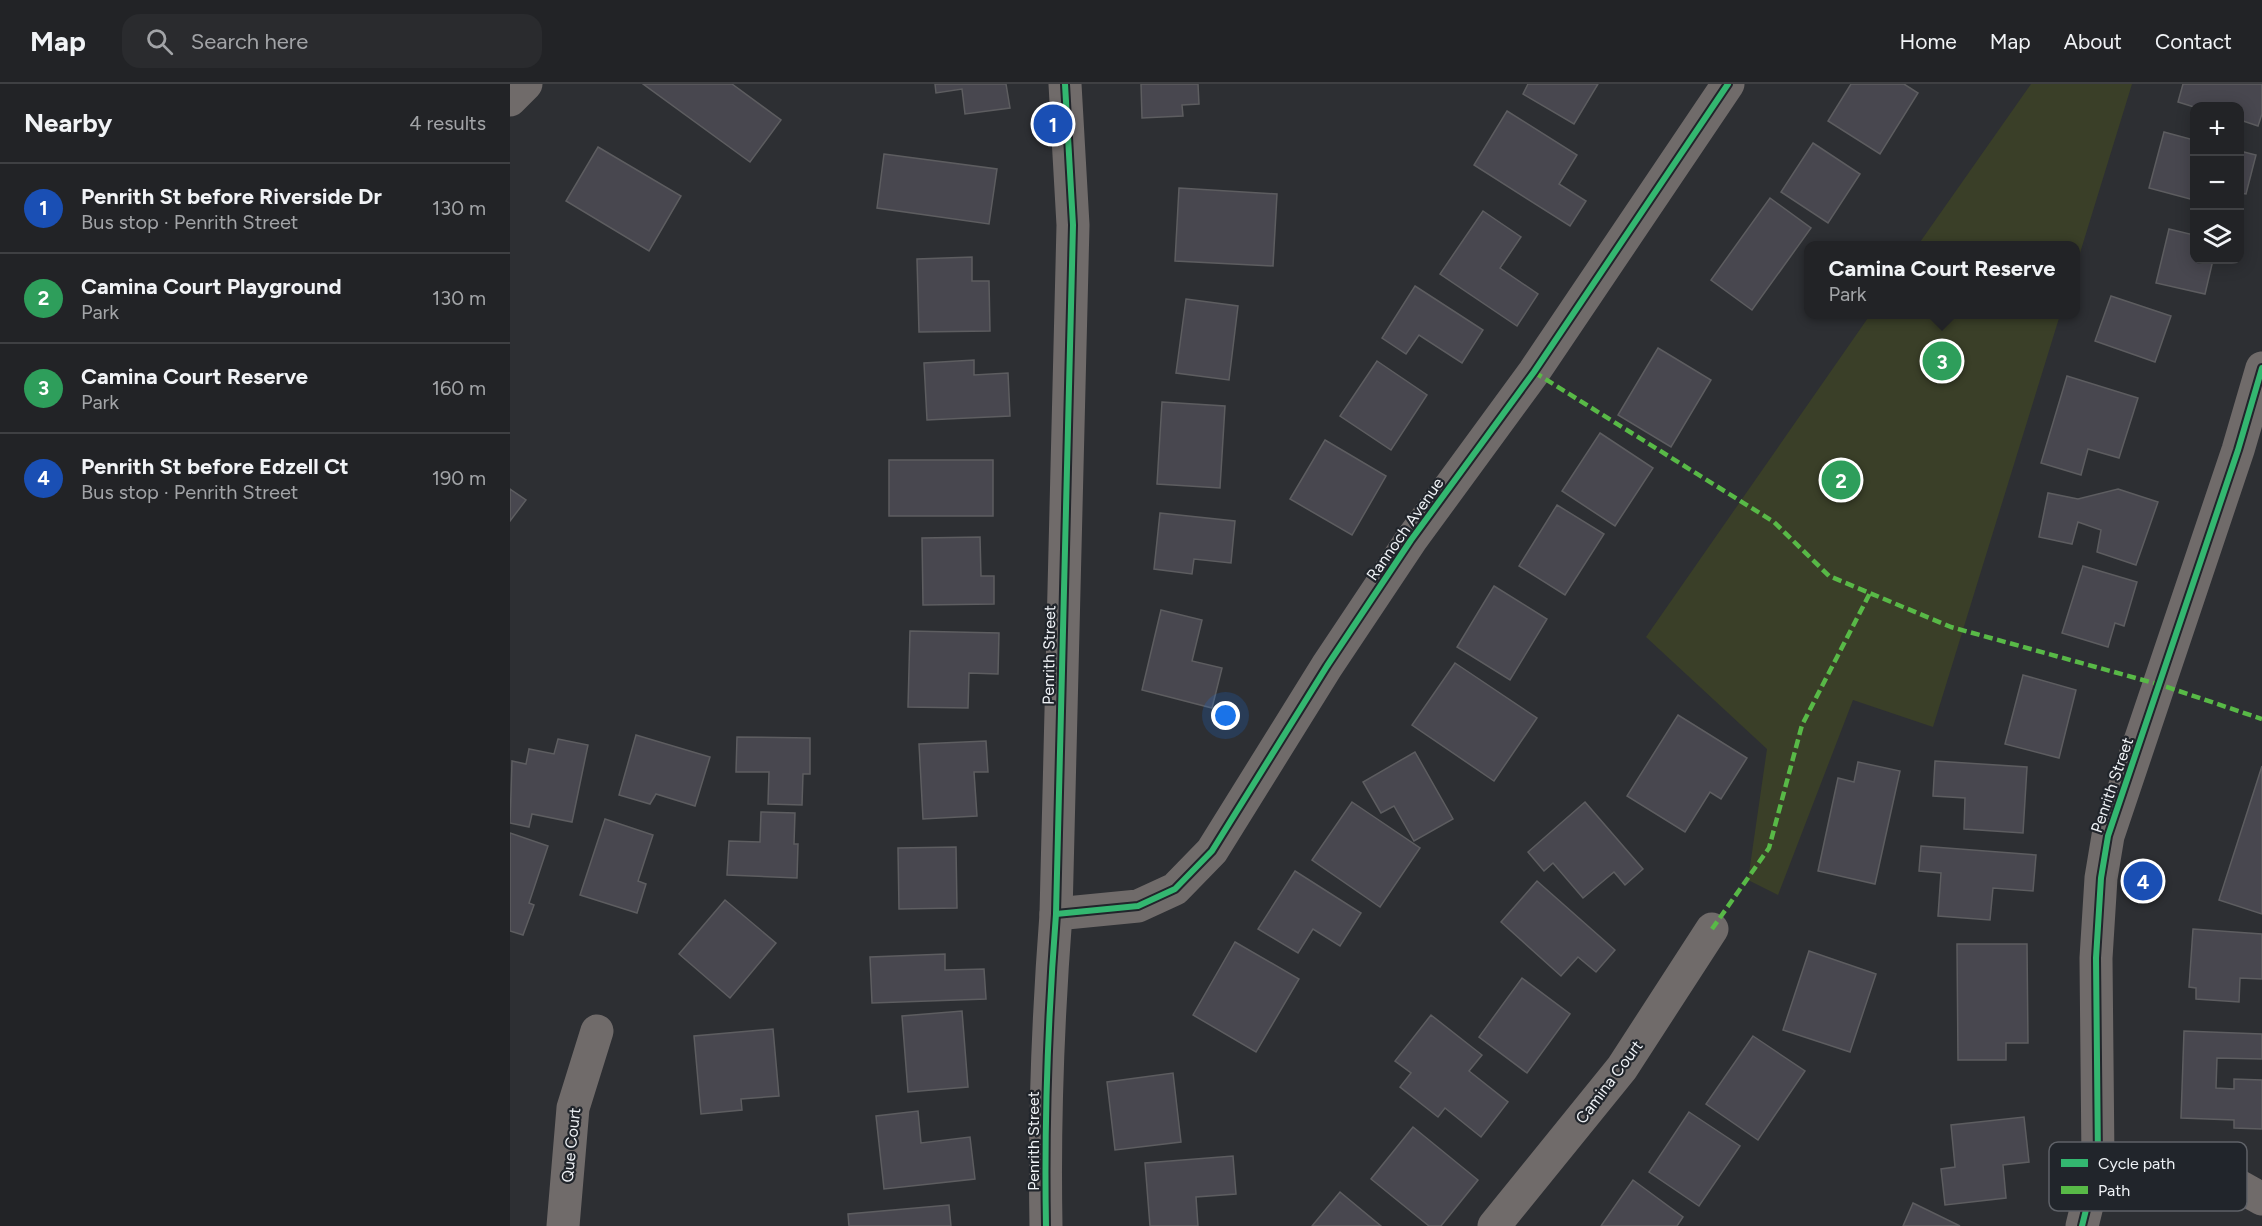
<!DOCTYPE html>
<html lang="en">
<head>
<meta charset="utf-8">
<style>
  body { margin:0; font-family:Figtree,sans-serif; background:#2a2b2e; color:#f1f3f6 }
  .controls { position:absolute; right:18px; top:18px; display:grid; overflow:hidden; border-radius:12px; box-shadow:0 3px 15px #0003 }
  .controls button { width:54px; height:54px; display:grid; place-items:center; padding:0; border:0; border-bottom:2px solid #3f4043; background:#222326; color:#f1f3f6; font:30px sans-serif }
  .you { position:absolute; left:716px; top:632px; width:21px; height:21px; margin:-15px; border:4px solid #fff; border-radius:50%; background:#1a73e8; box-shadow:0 0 0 9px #1a73e833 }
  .badge { display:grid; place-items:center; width:39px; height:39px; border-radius:50%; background:#d93025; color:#fff; font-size:20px; font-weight:700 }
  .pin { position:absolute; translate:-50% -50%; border:3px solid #fff; box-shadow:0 2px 6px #0006 }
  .popup { position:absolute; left:1294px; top:157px; width:276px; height:78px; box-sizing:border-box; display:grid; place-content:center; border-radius:12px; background:#222326; filter:drop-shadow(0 2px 4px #0005); font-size:20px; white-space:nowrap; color:#a2a4a7 }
  .popup b { font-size:22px; color:#f1f3f6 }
  .popup::after { content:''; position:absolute; left:50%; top:100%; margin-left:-12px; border:12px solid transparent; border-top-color:#222326 }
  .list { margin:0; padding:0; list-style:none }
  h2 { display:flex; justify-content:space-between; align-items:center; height:78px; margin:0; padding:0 24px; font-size:26px }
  h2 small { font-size:20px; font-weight:400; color:#a2a4a7 }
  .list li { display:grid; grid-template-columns:39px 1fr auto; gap:18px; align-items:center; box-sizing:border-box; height:90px; padding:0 24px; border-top:2px solid #3f4043 }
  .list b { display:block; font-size:22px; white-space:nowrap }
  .list p { margin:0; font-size:20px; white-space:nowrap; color:#a2a4a7 }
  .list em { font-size:20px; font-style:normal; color:#a2a4a7 }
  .icon { flex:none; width:33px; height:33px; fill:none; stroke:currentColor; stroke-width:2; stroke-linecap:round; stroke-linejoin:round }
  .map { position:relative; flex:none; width:1752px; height:1142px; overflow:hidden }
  header { display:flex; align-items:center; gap:36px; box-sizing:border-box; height:84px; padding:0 30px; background:#222326; border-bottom:2px solid #3f4043 }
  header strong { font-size:28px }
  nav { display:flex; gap:33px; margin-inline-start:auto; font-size:21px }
  .search { width:420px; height:54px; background:#2a2b2e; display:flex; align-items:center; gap:15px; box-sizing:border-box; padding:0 21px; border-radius:18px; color:#a2a4a7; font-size:22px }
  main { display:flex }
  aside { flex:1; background:#222326 }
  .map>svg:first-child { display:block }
  .green { fill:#3a3f28 }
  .building { fill:#48474f; stroke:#5d5d60; stroke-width:1.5 }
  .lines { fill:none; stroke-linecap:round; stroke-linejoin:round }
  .minor { stroke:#706b6a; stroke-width:33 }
  .quiet { stroke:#58b947; stroke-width:4.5; stroke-dasharray:9 4.5; stroke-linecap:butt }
  .cycleway-casing { stroke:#21252b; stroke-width:10 }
  .cycleway { stroke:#33b770; stroke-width:6 }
  .labels { text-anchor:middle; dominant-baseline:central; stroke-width:4.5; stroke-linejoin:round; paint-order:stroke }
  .street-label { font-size:16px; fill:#eff2f6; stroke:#21252b }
  .key { fill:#21252b; stroke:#5f6268; stroke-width:1.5 }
  .key-label { font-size:16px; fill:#eff2f6 }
</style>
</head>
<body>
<header>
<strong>Map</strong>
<div class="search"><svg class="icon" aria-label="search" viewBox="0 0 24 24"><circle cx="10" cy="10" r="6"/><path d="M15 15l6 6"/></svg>Search here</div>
<nav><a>Home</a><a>Map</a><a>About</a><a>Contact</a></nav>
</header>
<main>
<aside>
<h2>Nearby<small>4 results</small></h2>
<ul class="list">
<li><span class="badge" style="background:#1a4fb4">1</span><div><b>Penrith St before Riverside Dr</b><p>Bus stop · Penrith Street</p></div><em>130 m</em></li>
<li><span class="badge" style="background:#2e9e5b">2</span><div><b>Camina Court Playground</b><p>Park</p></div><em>130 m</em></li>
<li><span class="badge" style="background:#2e9e5b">3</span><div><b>Camina Court Reserve</b><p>Park</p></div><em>160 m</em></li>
<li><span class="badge" style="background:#1a4fb4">4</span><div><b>Penrith St before Edzell Ct</b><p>Bus stop · Penrith Street</p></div><em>190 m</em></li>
</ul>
</aside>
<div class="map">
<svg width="1752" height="1142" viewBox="0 0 1752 1142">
  <rect width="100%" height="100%" fill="#2d2f33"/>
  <g class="green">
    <path d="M1521 0H1622L1566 182 1565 162 1408 161Z"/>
    <path d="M1360 231H1550L1423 643 1343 616 1268 811 1238 796 1257 665 1136 553Z"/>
  </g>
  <g class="building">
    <path d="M133 0H222L271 36 240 78Z"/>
    <path d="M425 0H496L500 24 455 30 452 5 426 9Z"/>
    <path d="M631 0H688L689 20 672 21 673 32 632 34Z"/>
    <path d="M1018 0H1088L1064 40 1013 10Z"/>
    <path d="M1341 0H1394L1408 9 1370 70 1318 37Z"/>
    <path d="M1673 0H1752V30L1748 42 1730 36V22L1684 23 1668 18Z"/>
    <path d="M997 27 1067 71 1049 100 1076 117 1060 142 964 81Z"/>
    <path d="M1654 48 1684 56V116L1639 104Z"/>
    <path d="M1303 59 1350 90 1318 139 1271 108Z"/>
    <path d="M88 63 171 112 139 167 56 117Z"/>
    <path d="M1730 67 1746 71 1736 110 1730 109Z"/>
    <path d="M374 70 487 85 479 140 367 124Z"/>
    <path d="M669 104 767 110 763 182 665 177Z"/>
    <path d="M1260 114 1301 144 1242 226 1201 196Z"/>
    <path d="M973 127 1011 153 990 184 1028 210 1007 242 930 190Z"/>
    <path d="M1659 145 1684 151V176H1703L1695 210 1646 199Z"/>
    <path d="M462 173V197H479L480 247 409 248 407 175Z"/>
    <path d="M905 202 973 246 952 279 909 251 896 270 872 254Z"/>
    <path d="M1601 212 1661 232 1645 278 1585 257Z"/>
    <path d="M676 215 728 222 719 296 666 289Z"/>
    <path d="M1148 264 1201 296 1161 363 1108 331Z"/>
    <path d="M464 276V291L498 289 500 332 417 336 414 279Z"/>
    <path d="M867 277 917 311 881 366 830 332Z"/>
    <path d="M1557 292 1628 314 1609 374 1578 365 1571 391 1531 379Z"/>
    <path d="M652 318 715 322 710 404 647 400Z"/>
    <path d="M1090 349 1143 384 1105 442 1052 407Z"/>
    <path d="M815 356 876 392 842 451 780 415Z"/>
    <rect x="379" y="376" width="104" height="56"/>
    <path d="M0 405 16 416 0 437Z"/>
    <path d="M1608 405 1648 418 1626 481 1587 468 1591 446 1568 438 1562 460 1529 453 1538 409 1568 415Z"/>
    <path d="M1047 421 1094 450 1055 511 1009 482Z"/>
    <path d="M650 429 725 437 721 479 684 475 682 490 644 485Z"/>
    <path d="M470 453 471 492H484V520L413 521 412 454Z"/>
    <path d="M1573 482 1627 498 1614 542 1605 539 1598 563 1552 549Z"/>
    <path d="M984 502 1037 535 1000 596 947 563Z"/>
    <path d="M651 526 692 536 682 577 712 584 702 624 632 606Z"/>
    <path d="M400 547 489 549 488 590 459 589 458 624 398 623Z"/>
    <path d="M945 579 1027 634 984 697 902 641Z"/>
    <path d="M1513 591 1566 606 1549 674 1495 660Z"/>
    <path d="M1168 631 1237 674 1211 715 1200 708 1175 748 1117 712Z"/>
    <path d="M126 651 200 673 185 722 146 710 140 720 109 711Z"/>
    <path d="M227 653 300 654V690H293L292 721 258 720 259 688H226Z"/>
    <path d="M48 655 78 661 62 738 22 730 19 743 0 739 2 677 16 680 19 665 44 670Z"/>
    <path d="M476 657 478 688H464L467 732 413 735 409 660Z"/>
    <path d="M905 668 943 735 904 757 884 722 871 729 853 698Z"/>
    <path d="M1425 677 1517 683 1513 749 1454 745 1455 714 1423 712Z"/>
    <path d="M1348 678 1390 687 1365 800 1308 787 1328 694 1344 698Z"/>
    <path d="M1752 682V830L1709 816Z"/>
    <path d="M842 718 910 764 870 823 802 776Z"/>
    <path d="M1075 718 1133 785 1115 801 1104 788 1073 814 1043 779 1034 787 1018 768Z"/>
    <path d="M251 728 285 729 284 760H288L287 794 217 791 219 757 250 758Z"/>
    <path d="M95 735 143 751 128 797 136 800 127 829 70 811Z"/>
    <path d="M0 749 38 762 19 819 24 821 13 851 0 847Z"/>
    <path d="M1411 762 1526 771 1523 807 1483 804 1480 836 1428 832 1431 789 1409 787Z"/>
    <path d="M446 763 447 824 389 825 388 764Z"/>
    <path d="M785 787 851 829 830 862 803 845 788 869 748 845Z"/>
    <path d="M1027 797 1105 866 1086 888 1068 873 1051 892 991 838Z"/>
    <path d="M215 816 266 859 220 914 169 870Z"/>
    <path d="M1683 845 1752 850V895L1730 894 1729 918 1686 915V904L1679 903Z"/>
    <path d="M725 858 789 895 746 968 683 931Z"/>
    <path d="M1447 860H1517L1518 959H1496V976H1448Z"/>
    <path d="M1299 867 1366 890 1340 968 1273 946Z"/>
    <path d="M435 870V886L474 885 476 915 362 919 360 873Z"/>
    <path d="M1012 894 1060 930 1017 989 969 953Z"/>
    <path d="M452 927 458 1003 398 1008 392 932Z"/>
    <path d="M921 931 972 971 959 987 998 1018 971 1053 935 1024 928 1033 890 1003 901 989 885 977Z"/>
    <path d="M263 945 269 1012 231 1015 232 1026 191 1030 184 952Z"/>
    <path d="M1674 947 1752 950V975L1707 974 1706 1004 1724 1005V995L1752 996V1045L1724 1044V1036L1671 1034Z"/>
    <path d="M1243 952 1295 987 1248 1056 1196 1020Z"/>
    <path d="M663 989 671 1058 605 1066 597 998Z"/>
    <path d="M408 1027 411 1059 460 1053 465 1095 374 1105 366 1032Z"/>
    <path d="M1179 1028 1230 1062 1189 1122 1139 1088Z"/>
    <path d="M1514 1033 1519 1078 1493 1081 1496 1114 1435 1121 1431 1085 1445 1083 1441 1041Z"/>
    <path d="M903 1043 968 1096 931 1142H919L861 1095Z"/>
    <path d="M723 1072 726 1110 686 1113 688 1142H640L635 1079Z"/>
    <path d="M1123 1096 1173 1133 1167 1142H1091Z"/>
    <path d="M830 1108 871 1142H802Z"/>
    <path d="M1403 1119 1450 1142H1393Z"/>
    <path d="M439 1121 441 1142H339L338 1130Z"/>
  </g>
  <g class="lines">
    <g class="minor">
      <path d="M0 16 16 0"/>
      <path d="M546 830 628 822 665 805 702 767 817 582 901 456 1024 288 1218 0"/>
      <path d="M1588 1077 1671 1084 1718 1096 1752 1115"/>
      <path d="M53 1142 63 1024 87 947"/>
      <path d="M536 1142C534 1038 538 934 546 830L563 141 555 0"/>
      <path d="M984 1142 1112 984 1202 845"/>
      <path d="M1572 1142 1588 1077 1586 874 1591 794 1598 752 1728 366 1752 284"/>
    </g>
    <g class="quiet">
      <path d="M1024 288 1264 438 1319 492 1441 543 1651 601 1752 635"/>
      <path d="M1202 845 1259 764 1292 641 1360 509"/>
    </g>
    <g class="cycleway-casing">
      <g id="cycleway">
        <path d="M546 830 628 822 665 805 702 767 817 582 901 456 1024 288 1218 0"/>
        <path d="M536 1142C534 1038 538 934 546 830L563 141 555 0"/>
        <path d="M1572 1142 1588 1077 1586 874 1591 794 1598 752 1728 366 1752 284"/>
      </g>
    </g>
    <use href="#cycleway" class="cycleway"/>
  </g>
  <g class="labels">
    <g class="street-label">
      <text transform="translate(895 445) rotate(-55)">Rannoch Avenue</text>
      <text transform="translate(539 571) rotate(-89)">Penrith Street</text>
      <text transform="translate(1602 701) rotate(-71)">Penrith Street</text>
      <text transform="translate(1099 998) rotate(-53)">Camina Court</text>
      <text transform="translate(523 1057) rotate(-90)">Penrith Street</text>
      <text transform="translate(61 1061) rotate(-84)">Que Court</text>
    </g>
  </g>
  <rect x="1539" y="1058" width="198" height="69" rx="9" class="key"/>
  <rect x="1551" y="1075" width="27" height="8" fill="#33b770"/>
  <rect x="1551" y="1102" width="27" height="8" fill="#58b947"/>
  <g class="key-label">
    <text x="1588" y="1085">Cycle path</text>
    <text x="1588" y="1112">Path</text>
  </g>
</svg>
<div class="controls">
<button>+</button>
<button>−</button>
<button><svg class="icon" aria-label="layers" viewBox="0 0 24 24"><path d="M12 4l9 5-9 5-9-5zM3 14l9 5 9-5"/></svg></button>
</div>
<div class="you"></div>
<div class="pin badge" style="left:543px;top:40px;background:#1a4fb4">1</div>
<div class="pin badge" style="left:1331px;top:396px;background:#2e9e5b">2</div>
<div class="pin badge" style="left:1432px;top:277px;background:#2e9e5b">3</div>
<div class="popup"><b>Camina Court Reserve</b>Park</div>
<div class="pin badge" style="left:1633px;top:797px;background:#1a4fb4">4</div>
</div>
</main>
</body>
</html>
